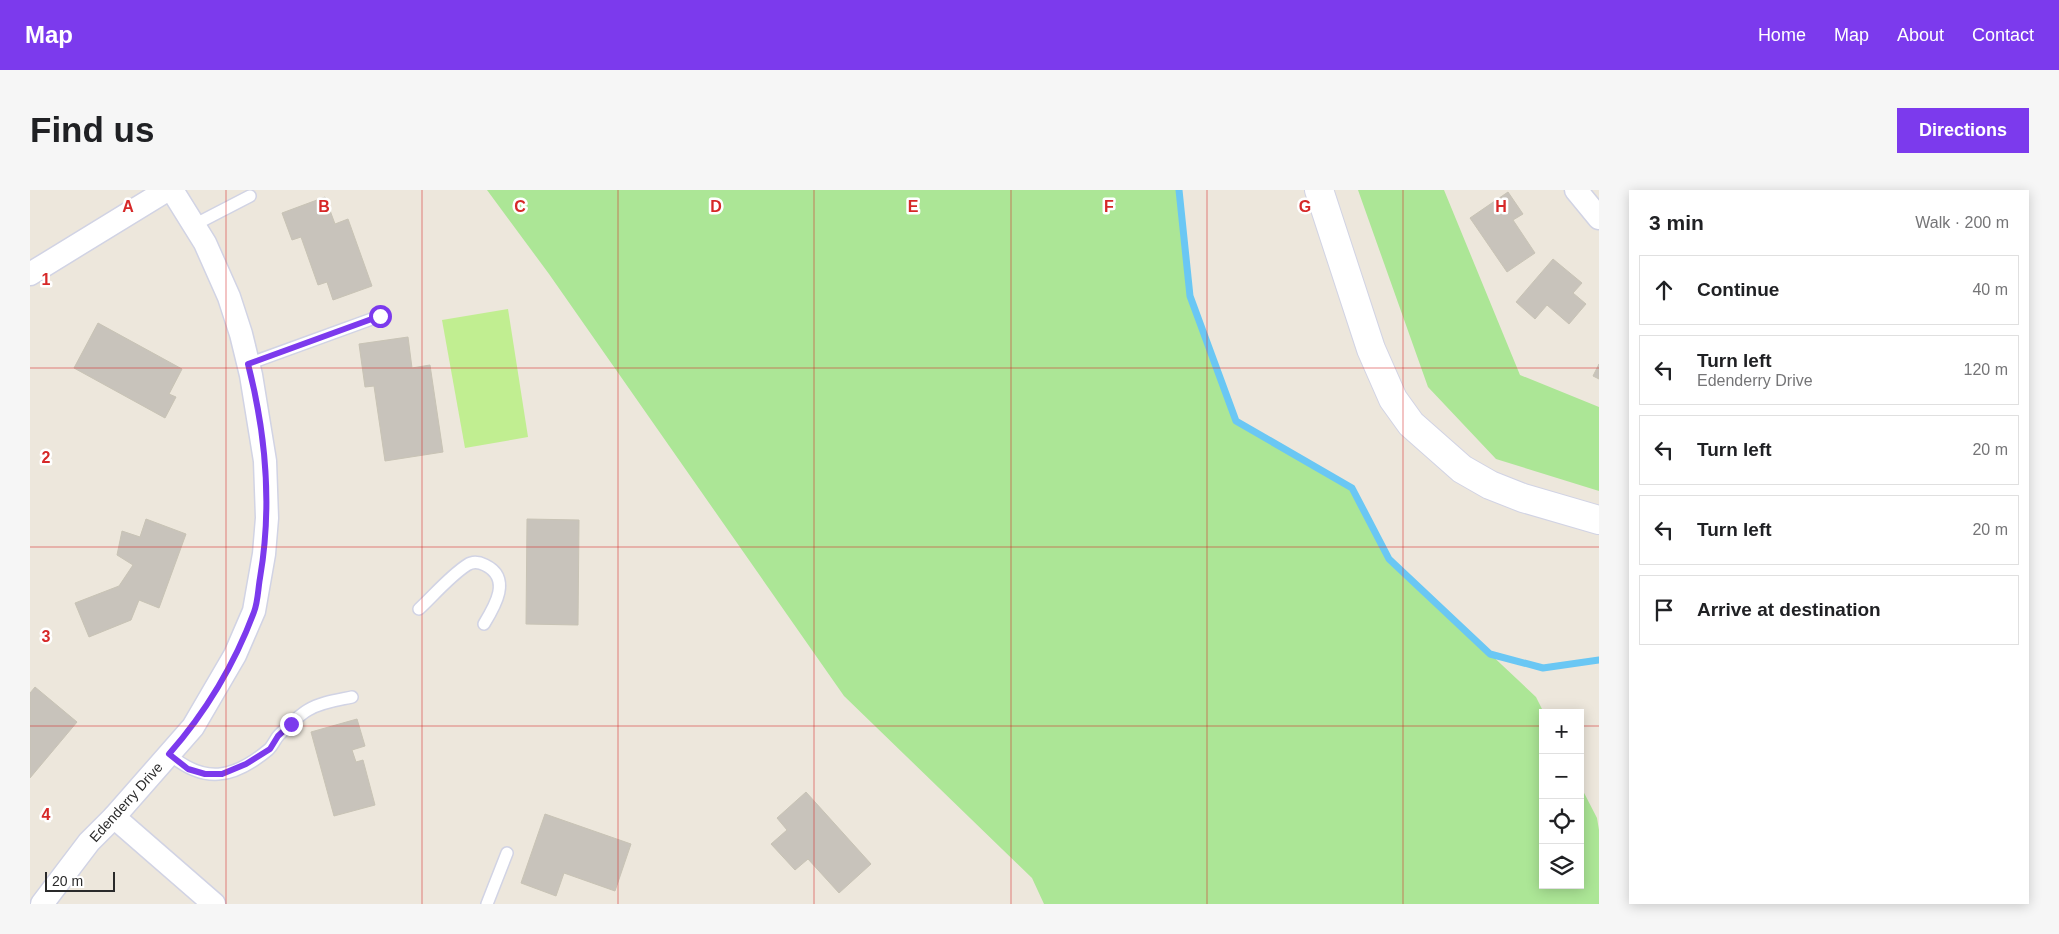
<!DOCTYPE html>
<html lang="en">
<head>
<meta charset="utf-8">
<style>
  body { margin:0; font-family:Arial,sans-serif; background:#f6f6f6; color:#202124 }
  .controls { position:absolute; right:15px; bottom:15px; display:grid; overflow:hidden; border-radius:0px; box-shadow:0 2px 12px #0003 }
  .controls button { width:45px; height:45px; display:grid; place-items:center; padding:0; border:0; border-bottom:1px solid #e0e0e0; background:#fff; color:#202124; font:25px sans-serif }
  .scale { position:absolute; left:15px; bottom:12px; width:70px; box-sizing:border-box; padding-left:5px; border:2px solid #2a2a2a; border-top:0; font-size:14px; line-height:18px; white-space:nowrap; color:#2a2a2a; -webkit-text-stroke:4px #fff; paint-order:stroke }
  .stop { position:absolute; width:15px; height:15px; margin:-11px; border:4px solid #7c3aed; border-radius:50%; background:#fff }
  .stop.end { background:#7c3aed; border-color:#fff; box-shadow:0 1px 5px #0008 }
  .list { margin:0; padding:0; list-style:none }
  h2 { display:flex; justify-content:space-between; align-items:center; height:65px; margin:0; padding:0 20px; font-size:21px }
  h2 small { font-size:16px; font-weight:400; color:#757577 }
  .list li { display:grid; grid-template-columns:32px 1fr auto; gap:15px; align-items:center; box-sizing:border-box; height:70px; margin:0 10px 10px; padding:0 10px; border:1px solid #e0e0e0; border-radius:0px }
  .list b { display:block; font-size:19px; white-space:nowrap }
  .list p { margin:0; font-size:16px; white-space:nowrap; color:#757577 }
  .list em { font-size:16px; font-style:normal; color:#757577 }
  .icon { flex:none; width:28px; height:28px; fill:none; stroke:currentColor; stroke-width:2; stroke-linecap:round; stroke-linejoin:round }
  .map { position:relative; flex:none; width:1569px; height:714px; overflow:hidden; border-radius:0px }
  header { display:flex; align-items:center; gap:30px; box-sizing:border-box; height:70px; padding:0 25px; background:#7c3aed; color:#fff }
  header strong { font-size:24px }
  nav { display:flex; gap:28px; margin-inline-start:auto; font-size:18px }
  .intro { display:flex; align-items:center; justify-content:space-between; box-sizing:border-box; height:120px; padding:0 30px }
  h1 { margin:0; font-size:35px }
  .button { padding:12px 22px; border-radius:0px; background:#7c3aed; color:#fff; font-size:18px; font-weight:700 }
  main { display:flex; gap:30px; padding:0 30px }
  aside { flex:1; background:#fff; border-radius:0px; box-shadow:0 2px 12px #0003 }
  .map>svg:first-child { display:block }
  .green { fill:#ace696 }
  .pitch { fill:#c1ee91 }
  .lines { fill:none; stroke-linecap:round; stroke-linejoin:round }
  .stream { stroke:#6ac7f4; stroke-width:7 }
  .building { fill:#c8c3bb; stroke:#c8c3b5 }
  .lane-casing { stroke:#d1d3e4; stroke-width:14 }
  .street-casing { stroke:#d1d3e4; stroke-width:25 }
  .secondary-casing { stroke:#d1d3e4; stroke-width:30 }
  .lane { stroke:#fff; stroke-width:11 }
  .street { stroke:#fff; stroke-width:22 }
  .secondary { stroke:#fff; stroke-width:28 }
  .route { stroke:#7c3aed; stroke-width:6 }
  .grid { fill:none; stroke:#d62828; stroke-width:1; stroke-opacity:0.55 }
  .labels { text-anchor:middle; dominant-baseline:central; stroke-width:5; stroke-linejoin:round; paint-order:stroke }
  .street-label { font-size:14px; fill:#2a2a2a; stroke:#fff }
  .grid-label { font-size:16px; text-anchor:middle; font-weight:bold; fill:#d62828; stroke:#fff; stroke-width:5; stroke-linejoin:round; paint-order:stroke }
</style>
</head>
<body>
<header>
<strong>Map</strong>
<nav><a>Home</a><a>Map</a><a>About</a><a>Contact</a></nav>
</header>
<div class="intro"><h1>Find us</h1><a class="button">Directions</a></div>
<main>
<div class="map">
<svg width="1569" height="714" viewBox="0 0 1569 714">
  <rect width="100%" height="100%" fill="#ede7dc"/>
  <g class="green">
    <path d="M457 0H1149L1160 106 1206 231 1322 298 1359 369 1506 507 1514 523 1513 695H1550V595L1567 628 1569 640V714H1014L1002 688 814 506 519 84Z"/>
    <path d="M1328 0H1414L1490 185 1569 217V301L1466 269 1398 197Z"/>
  </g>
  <path class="pitch" d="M478 119 498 247 435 258 412 130Z"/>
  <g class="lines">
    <path class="stream" d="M1149 0 1160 106 1206 231 1322 298 1359 369 1460 464 1513 478 1569 470"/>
  </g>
  <g class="building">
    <path d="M1478 2 1493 24 1483 30 1505 63 1477 82 1440 28Z"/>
    <path d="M295 7 305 34 318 29 342 96 303 110 297 92 288 95 271 47 262 50 252 23Z"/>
    <path d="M1523 69 1552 93 1543 103 1556 114 1539 134 1517 115 1505 129 1486 112Z"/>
    <path d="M68 133 152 179 139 204 146 207 135 228 44 178Z"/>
    <path d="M378 147 382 178 400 175 413 262 355 271 344 196 335 197 329 154Z"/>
    <path d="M1569 174V189L1563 186Z"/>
    <path d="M116 329 156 344 129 418 109 410 101 430 59 447 45 413 89 396 103 375 87 365 92 341 110 347Z"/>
    <path d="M497 329 549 330 548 435 496 434Z"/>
    <path d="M5 497 47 532 0 588V503Z"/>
    <path d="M327 529 335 556 322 560 326 572 333 570 345 615 304 626 281 542Z"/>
    <path d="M776 602 841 674 809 703 778 669 765 680 741 654 757 640 747 628Z"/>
    <path d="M515 624 601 654 585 701 534 683 526 706 491 693Z"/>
  </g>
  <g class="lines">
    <g class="lane-casing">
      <g id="lane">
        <path d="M164 35 220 6"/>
        <path d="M218 174 350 126"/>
        <path d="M389 419C404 405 420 386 437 375 443 371 449 372 455 375 482 388 465 416 454 434"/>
        <path d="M139 564C174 594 203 589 238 560 243 556 245 549 249 545 258 536 268 526 278 520 291 512 308 510 322 507"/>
        <path d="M457 714 477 663"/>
      </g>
    </g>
    <g class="street-casing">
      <g id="street">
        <path d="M1546 0 1569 28"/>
        <path d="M0 84 137 0"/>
        <path d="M84 627 184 714"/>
        <path d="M12 714 59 652 84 627 163 537 205 465 224 421 234 364 237 328 235 271 221 185 211 144 199 107 175 53 142 0"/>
      </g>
    </g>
    <g class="secondary-casing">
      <path id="secondary" d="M1289 0 1341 159 1363 209 1381 234 1432 279 1460 295 1493 308 1569 330"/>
    </g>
    <use href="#lane" class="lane"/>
    <use href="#street" class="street"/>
    <use href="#secondary" class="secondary"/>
  </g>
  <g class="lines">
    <path class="route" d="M261 534 248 546 240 559 216 574 192 584H175L158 579 139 564C175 523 205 473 224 422 228 412 228 399 230 388 242 318 236 244 218 174L350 126"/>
  </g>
  <path class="grid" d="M196 0V714M392 0V714M588 0V714M784 0V714M981 0V714M1177 0V714M1373 0V714M0 178H1569M0 357H1569M0 536H1513M1550 536H1569"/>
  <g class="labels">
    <g class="street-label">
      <text transform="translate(96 612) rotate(-48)">Edenderry Drive</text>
    </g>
  </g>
  <g class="grid-label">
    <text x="98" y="22">A</text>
    <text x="294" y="22">B</text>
    <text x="490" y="22">C</text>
    <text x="686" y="22">D</text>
    <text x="883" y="22">E</text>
    <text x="1079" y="22">F</text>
    <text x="1275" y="22">G</text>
    <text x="1471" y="22">H</text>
    <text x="16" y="95">1</text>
    <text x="16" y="273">2</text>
    <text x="16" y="452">3</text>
    <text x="16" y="630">4</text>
  </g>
</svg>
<div class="controls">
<button>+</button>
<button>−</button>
<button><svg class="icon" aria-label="locate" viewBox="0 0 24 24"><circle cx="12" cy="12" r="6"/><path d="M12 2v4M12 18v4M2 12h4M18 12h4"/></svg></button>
<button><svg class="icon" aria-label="layers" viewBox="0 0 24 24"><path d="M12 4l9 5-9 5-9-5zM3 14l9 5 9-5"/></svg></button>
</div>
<div class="scale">20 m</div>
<div class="stop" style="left:350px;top:126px"></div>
<div class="stop end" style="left:261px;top:534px"></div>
</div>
<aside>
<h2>3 min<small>Walk · 200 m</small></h2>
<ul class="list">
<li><svg class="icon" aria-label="ahead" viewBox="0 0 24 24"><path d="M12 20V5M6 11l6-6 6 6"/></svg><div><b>Continue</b></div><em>40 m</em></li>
<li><svg class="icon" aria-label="left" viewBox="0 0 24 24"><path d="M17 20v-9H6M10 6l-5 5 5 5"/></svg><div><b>Turn left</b><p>Edenderry Drive</p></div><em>120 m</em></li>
<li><svg class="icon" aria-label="left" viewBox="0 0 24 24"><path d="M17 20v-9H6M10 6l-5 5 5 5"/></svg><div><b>Turn left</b></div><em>20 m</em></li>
<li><svg class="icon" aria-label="left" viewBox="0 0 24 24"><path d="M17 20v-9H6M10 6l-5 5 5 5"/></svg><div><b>Turn left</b></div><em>20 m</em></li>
<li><svg class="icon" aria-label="arrive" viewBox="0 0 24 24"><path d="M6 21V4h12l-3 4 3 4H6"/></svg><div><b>Arrive at destination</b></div></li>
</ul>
</aside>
</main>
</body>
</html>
